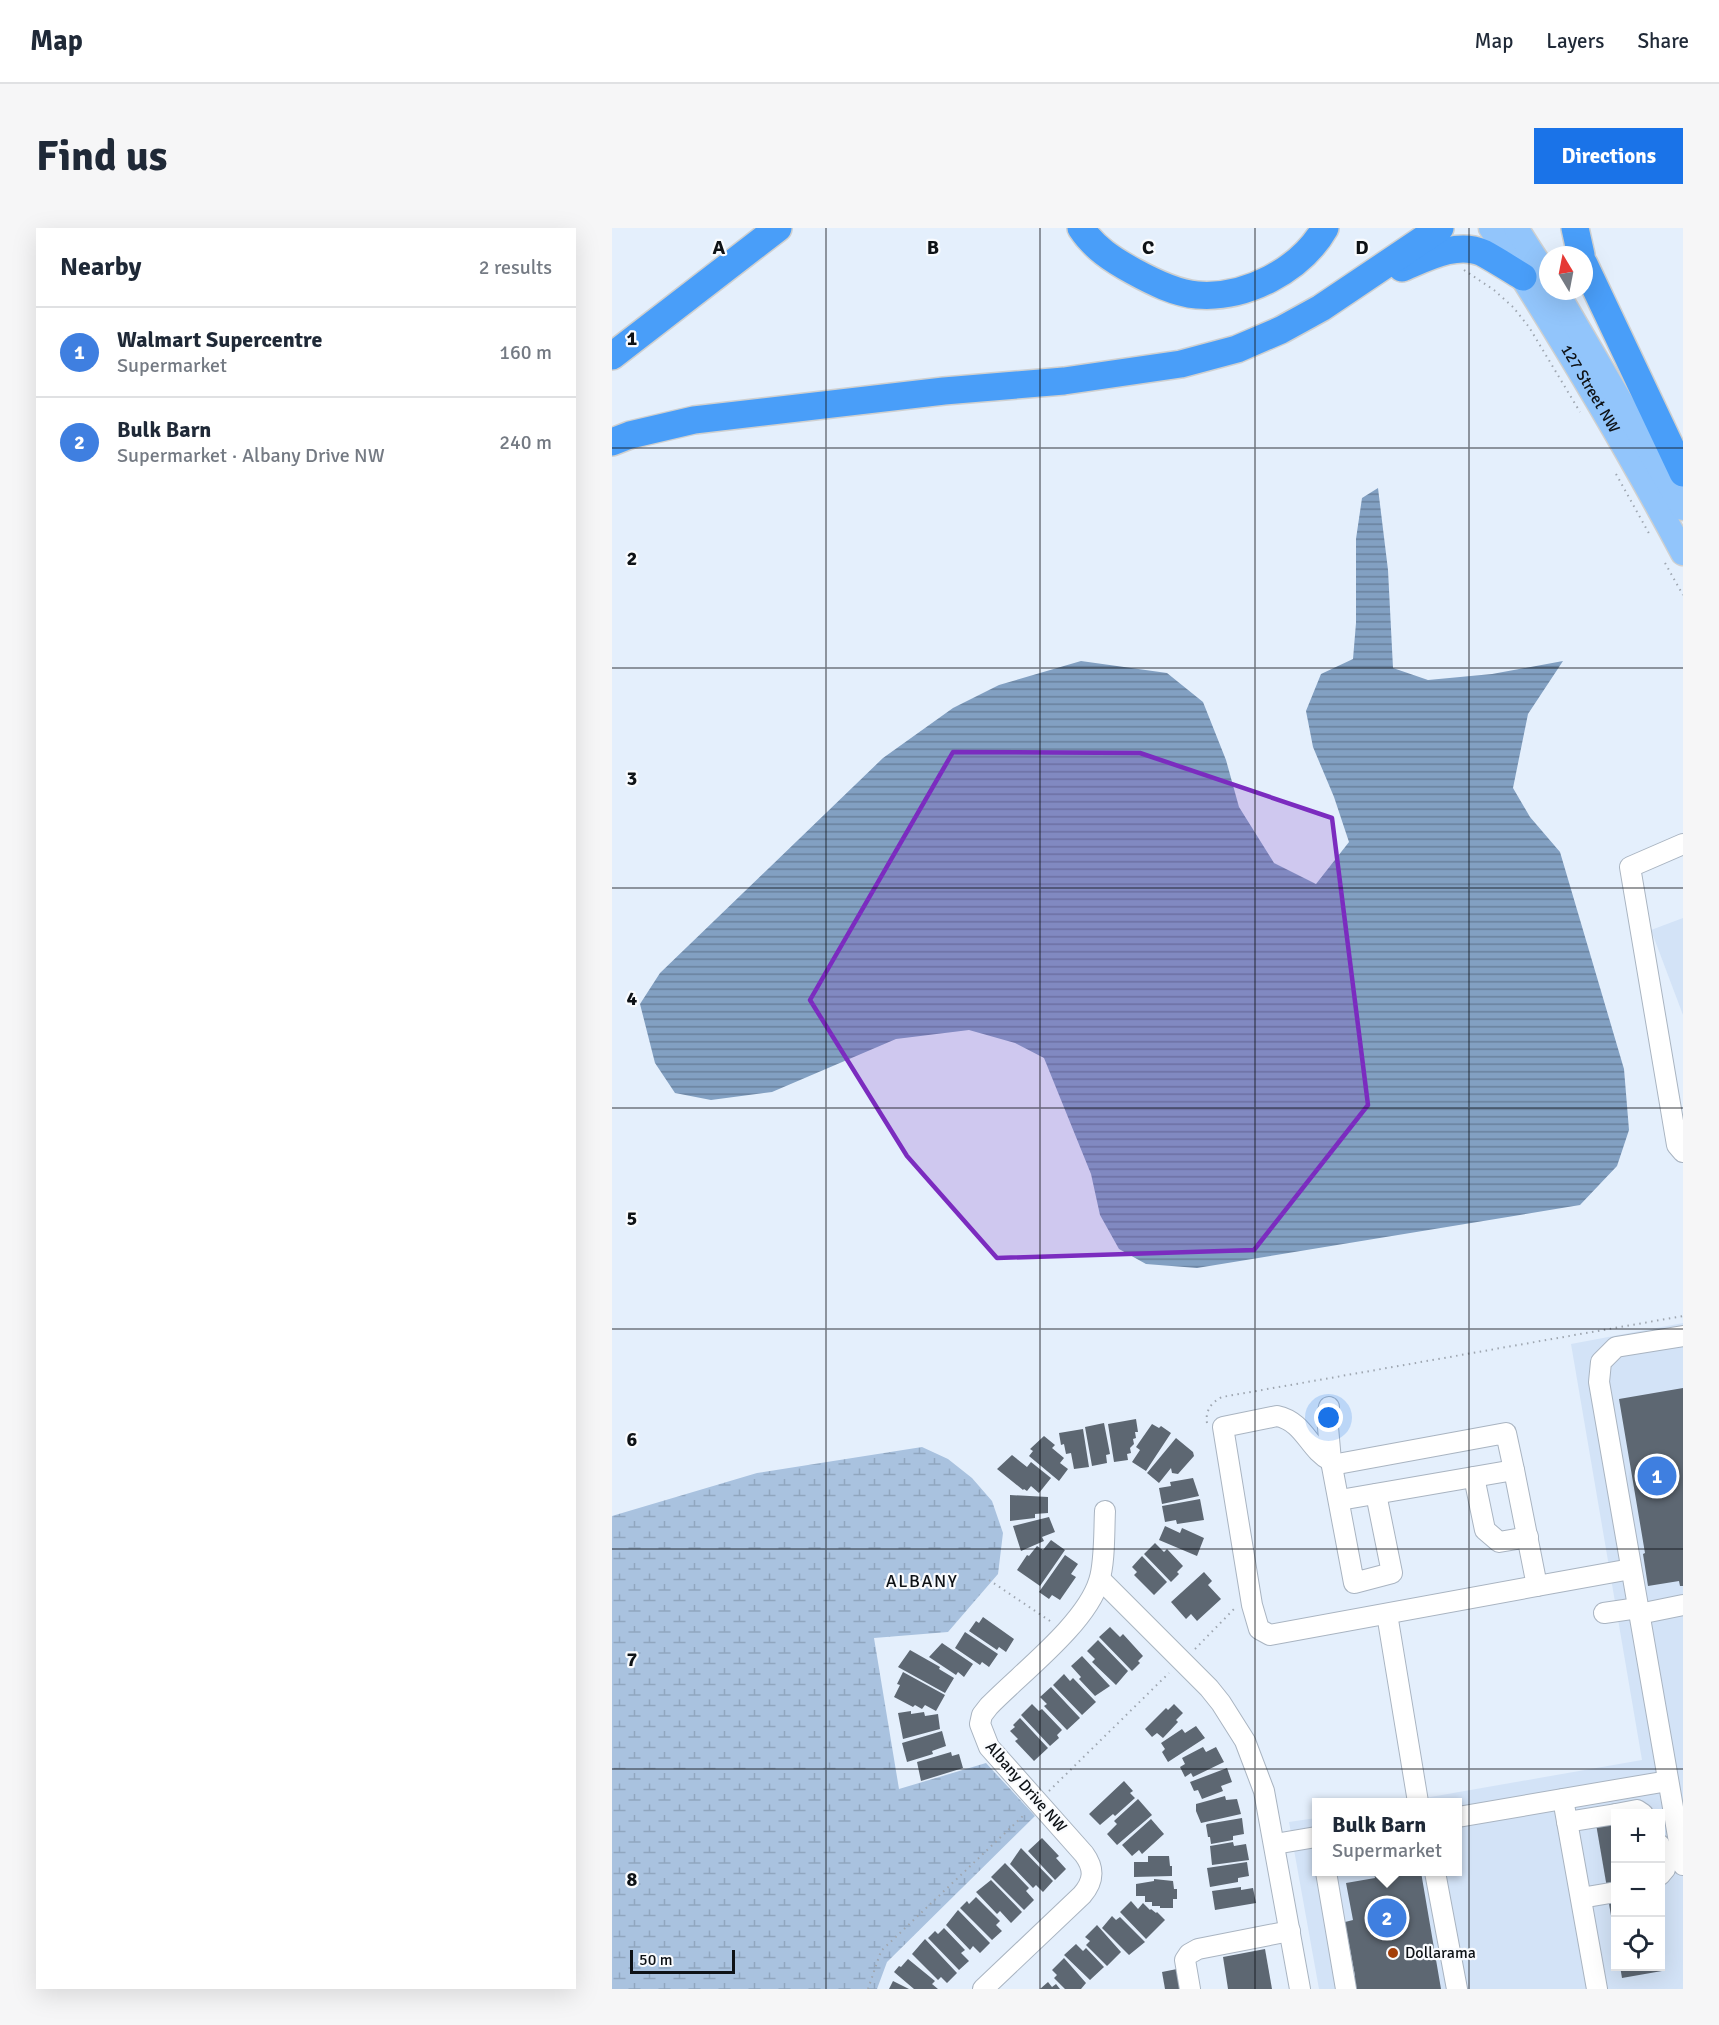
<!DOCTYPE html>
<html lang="en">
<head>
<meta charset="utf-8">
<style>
  body { margin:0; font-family:Signika,sans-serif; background:#f6f6f7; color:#1f2937 }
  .controls { position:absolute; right:18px; bottom:18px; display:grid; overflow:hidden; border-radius:0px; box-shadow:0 6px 24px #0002 }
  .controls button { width:54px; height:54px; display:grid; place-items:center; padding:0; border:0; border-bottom:2px solid #e0e1e3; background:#fff; color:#1f2937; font:30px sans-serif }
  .compass { position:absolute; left:927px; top:18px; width:54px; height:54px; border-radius:50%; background:#fff; box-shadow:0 6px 24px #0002; rotate:350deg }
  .scale { position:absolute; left:18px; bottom:15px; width:105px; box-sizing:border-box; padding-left:6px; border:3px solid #0e1216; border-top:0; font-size:16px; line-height:21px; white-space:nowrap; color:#0e1216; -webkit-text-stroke:4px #f9fbfe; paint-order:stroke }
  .you { position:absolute; left:717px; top:1190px; width:21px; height:21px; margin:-15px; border:4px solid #fff; border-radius:50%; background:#1a73e8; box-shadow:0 0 0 9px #1a73e833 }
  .badge { display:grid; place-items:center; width:39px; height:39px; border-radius:50%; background:#1a73e8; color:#fff; font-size:20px; font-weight:700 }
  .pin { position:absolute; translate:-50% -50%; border:3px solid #fff; box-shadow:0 2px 6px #0006 }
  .popup { position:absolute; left:700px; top:1570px; width:150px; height:78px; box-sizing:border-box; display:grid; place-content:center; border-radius:0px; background:#fff; filter:drop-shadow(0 2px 4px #0005); font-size:20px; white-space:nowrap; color:#747a83 }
  .popup b { font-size:22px; color:#1f2937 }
  .popup::after { content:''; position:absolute; left:50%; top:100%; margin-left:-12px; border:12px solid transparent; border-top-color:#fff }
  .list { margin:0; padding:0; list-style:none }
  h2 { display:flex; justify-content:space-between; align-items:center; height:78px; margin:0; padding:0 24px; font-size:26px }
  h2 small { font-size:20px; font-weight:400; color:#747a83 }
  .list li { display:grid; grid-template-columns:39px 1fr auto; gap:18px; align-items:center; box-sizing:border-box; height:90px; padding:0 24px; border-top:2px solid #e0e1e3 }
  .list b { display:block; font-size:22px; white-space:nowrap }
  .list p { margin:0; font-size:20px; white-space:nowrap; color:#747a83 }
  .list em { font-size:20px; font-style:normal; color:#747a83 }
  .icon { flex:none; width:33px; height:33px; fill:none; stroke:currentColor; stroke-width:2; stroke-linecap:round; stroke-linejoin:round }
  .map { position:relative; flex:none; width:1071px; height:1761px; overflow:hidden; border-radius:0px }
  header { display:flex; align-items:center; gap:36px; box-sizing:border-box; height:84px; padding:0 30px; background:#fff; border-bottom:2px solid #e0e1e3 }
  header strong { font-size:28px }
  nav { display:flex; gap:33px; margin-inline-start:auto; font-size:21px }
  .intro { display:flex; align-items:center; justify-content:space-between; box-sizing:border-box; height:144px; padding:0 36px }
  h1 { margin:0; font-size:42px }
  .button { padding:15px 27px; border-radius:0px; background:#1a73e8; color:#fff; font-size:21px; font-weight:700 }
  main { display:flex; gap:36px; padding:0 36px }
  aside { flex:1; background:#fff; border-radius:0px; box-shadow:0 6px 24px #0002 }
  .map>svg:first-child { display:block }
  .built { fill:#d3e3f7; fill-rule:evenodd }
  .wetland { fill:url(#wetland-marsh) }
  .water { fill:url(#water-rules) }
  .building { fill:#5d6772 }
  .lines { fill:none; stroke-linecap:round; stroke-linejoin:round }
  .minor-casing { stroke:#a9b4c1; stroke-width:22 }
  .major-casing { stroke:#cfd0d0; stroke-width:27 }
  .highway-casing { stroke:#cfd0d0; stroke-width:30 }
  .path { stroke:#9ea6b0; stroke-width:2; stroke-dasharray:1.5 4.5; stroke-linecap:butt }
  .minor { stroke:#fff; stroke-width:20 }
  .major { stroke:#92c5fb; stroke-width:24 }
  .highway { stroke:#499ef9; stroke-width:27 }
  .marked { fill:#7b2cbf; fill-opacity:0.2; stroke:#7b2cbf; stroke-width:4.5; stroke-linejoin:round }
  .grid { fill:none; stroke:#0e1216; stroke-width:1.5; stroke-opacity:0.55 }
  .poi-dot { fill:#a33f0a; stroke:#f9fbfe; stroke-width:2 }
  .labels { text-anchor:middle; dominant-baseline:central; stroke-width:4.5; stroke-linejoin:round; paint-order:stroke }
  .street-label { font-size:16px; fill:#0e1216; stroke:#f9fbfe }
  .poi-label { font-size:16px; fill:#0e1216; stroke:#f9fbfe; text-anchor:start }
  .neighbourhood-label { font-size:18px; letter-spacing:1.5px; fill:#0e1216; stroke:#f9fbfe }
  .grid-label { font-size:20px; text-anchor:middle; font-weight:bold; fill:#0e1216; stroke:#f9fbfe; stroke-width:4.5; stroke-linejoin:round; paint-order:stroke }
</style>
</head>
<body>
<header>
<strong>Map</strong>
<nav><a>Map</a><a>Layers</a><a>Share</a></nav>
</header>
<div class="intro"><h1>Find us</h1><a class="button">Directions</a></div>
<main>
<aside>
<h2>Nearby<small>2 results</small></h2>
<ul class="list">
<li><span class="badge" style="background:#3f7fe0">1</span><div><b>Walmart Supercentre</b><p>Supermarket</p></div><em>160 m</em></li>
<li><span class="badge" style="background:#3f7fe0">2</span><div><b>Bulk Barn</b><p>Supermarket · Albany Drive NW</p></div><em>240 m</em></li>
</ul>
</aside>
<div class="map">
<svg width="1071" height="1761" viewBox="0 0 1071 1761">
  <defs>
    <pattern id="wetland-marsh" width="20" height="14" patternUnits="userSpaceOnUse" patternTransform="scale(1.5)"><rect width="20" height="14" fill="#a9c2df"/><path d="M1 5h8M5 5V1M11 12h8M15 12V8" fill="none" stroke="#90a6bf"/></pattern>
    <pattern id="water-rules" width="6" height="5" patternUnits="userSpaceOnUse" patternTransform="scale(1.5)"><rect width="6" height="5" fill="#82a0c2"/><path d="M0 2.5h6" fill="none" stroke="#69819d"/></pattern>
  </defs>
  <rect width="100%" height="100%" fill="#e4effc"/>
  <g class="built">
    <path d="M1071 690V787L1039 702Z"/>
    <path d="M1071 1095V1761H707L677 1594 704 1590V1644H846V1574H790L1030 1532 959 1116ZM1004 1586H1048V1738H1004Z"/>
  </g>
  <path class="wetland" d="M310 1219 336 1231 360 1250 380 1273 391 1305 386 1346 336 1404 262 1410 287 1561 374 1535 423 1588 275 1734 265 1761H0V1288L145 1245Z"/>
  <path class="water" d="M766 260 776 342 781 440 816 452 880 446 951 433 916 486 901 560 918 589 948 624 1012 841 1017 902 1005 938 968 977 585 1040 534 1036 507 1021 488 987 479 946 432 830 403 815 357 802 284 811 160 864 99 872 63 865 43 835 28 776 48 745 271 530 341 480 387 457 469 433 555 445 591 474 614 532 627 579 662 635 704 656 737 614 722 569 701 519 694 483 709 446 741 431 744 395V311L750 270Z"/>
  <g class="building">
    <path d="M1071 1160V1358H1068L1067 1353 1036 1358 1031 1326 1033 1325 1007 1171Z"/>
    <path d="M524 1191 526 1204H523L524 1210 521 1211 522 1216 518 1220 519 1225 515 1226 516 1232 502 1234 496 1196Z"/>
    <path d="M492 1195 498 1226 494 1227 495 1235 480 1238 473 1199Z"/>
    <path d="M540 1196 547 1200 549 1198 559 1205 534 1243 520 1234 528 1222 524 1219Z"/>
    <path d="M471 1201 477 1239 462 1241 459 1225 454 1226 452 1216 449 1217 447 1205Z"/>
    <path d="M432 1208 443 1217 440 1220 452 1230 448 1235 456 1241 447 1253 417 1228 421 1223 418 1221Z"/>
    <path d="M564 1210 581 1224 582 1228 566 1246 560 1245 559 1240 547 1255 535 1245Z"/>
    <path d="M400 1227 415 1239 419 1234 439 1250 427 1265 419 1258 415 1263 412 1261 411 1262 385 1241Z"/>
    <path d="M581 1250 587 1268 550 1276 547 1260 559 1258 558 1254Z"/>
    <path d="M398 1267 436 1269V1285L423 1286V1290L398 1293Z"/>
    <path d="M588 1271 592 1292 565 1296 564 1292 553 1294 550 1278Z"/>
    <path d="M437 1289 443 1304 430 1309 432 1313 409 1323 401 1298Z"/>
    <path d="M553 1298 568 1305 570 1300 592 1310 585 1328 547 1312Z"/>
    <path d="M439 1312 453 1322 428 1358 405 1342 415 1327 417 1328 425 1318 431 1322Z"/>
    <path d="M543 1315 552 1324 555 1321 571 1338 565 1344 567 1346 559 1354 532 1326Z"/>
    <path d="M453 1327 466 1336 459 1346 464 1349 448 1372 440 1367 437 1371 427 1364Z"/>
    <path d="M530 1328 555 1354 542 1367 522 1347 525 1344 520 1339Z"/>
    <path d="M592 1344 600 1353 596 1357 609 1371 585 1393 579 1386 574 1391 559 1374Z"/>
    <path d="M371 1389 402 1411 394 1424 387 1419 385 1422 357 1403 364 1393 367 1395Z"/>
    <path d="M498 1399 508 1409 511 1406 531 1428 526 1433 528 1435 520 1443 487 1409Z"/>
    <path d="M353 1404 386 1426 377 1439 370 1434 368 1437 343 1420Z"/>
    <path d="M486 1412 516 1443 504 1457 480 1434 483 1431 475 1423Z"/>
    <path d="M330 1415 361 1436 352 1449 346 1444 344 1447 317 1429Z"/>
    <path d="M298 1422 328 1439 327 1441 342 1450 333 1465 286 1439Z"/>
    <path d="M470 1428 498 1458 483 1468 467 1451 469 1449 459 1438Z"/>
    <path d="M291 1444 333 1467 324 1483 313 1477 310 1481 303 1477 301 1479 282 1469 288 1457 285 1456Z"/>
    <path d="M452 1446 458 1453 461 1450 484 1474 470 1487 441 1457Z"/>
    <path d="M439 1459 468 1490 455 1502 432 1478 435 1476 428 1469Z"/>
    <path d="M420 1476 427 1483 430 1481 450 1502 445 1507 447 1510 438 1518 409 1487Z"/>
    <path d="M562 1476 571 1485 564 1492 566 1494 551 1510 545 1505 540 1509 533 1501 554 1480 556 1482Z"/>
    <path d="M299 1483V1486L312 1484 313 1488 326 1486 328 1501 291 1511 286 1485Z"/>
    <path d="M408 1490 436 1520 422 1533 403 1513 406 1511 398 1503 403 1499 401 1497Z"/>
    <path d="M584 1498 593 1510 556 1534 550 1524 553 1521 549 1515 570 1501 573 1505Z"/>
    <path d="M330 1503 334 1518 320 1523 321 1526 295 1534 290 1515Z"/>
    <path d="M591 1519 594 1524 604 1519 612 1534 581 1549 579 1545 573 1549 568 1539 573 1536 570 1530Z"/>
    <path d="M339 1524 340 1528 347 1526 351 1540 309 1553 305 1534Z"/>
    <path d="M615 1540 620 1554 609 1558 611 1563 590 1571 586 1562 582 1563 578 1554Z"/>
    <path d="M512 1553 521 1563 518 1565 523 1570 503 1588 501 1586 488 1597 477 1586Z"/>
    <path d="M613 1568 614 1572 625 1571 629 1586 589 1595 584 1583V1576Z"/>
    <path d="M526 1571 540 1587 505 1617 495 1606 505 1596 502 1593Z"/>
    <path d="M630 1590 632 1606 621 1608V1612L599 1616 598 1609H596L594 1597 595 1596Z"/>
    <path d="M539 1591 552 1606 530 1626 527 1622 520 1628 510 1617Z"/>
    <path d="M1004 1593V1659L995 1660 984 1596Z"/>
    <path d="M430 1610 447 1628 444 1630 454 1641 443 1652 416 1623Z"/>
    <path d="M621 1614 622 1618 634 1616 637 1632 600 1637 598 1618Z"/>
    <path d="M409 1620 441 1653 431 1664 424 1657 421 1660 398 1636Z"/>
    <path d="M536 1628H557L558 1638H560V1648L522 1649V1634H536Z"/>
    <path d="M635 1634 637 1648 626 1650V1654L598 1659 595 1640Z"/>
    <path d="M393 1635 417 1660 414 1663 422 1672 412 1682 379 1649Z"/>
    <path d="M762 1644H809L829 1761H739L737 1749 743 1748 733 1694 741 1692 734 1655 763 1650Z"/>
    <path d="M542 1651 561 1653 562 1661H565V1671H561V1680H548V1678H540V1674H533V1668H524V1656L542 1653Z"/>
    <path d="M379 1652 410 1684 399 1695 388 1683 385 1686 364 1664Z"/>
    <path d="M629 1659V1662L641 1660 644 1675 603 1682 600 1663Z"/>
    <path d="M364 1669 388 1693 384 1697 390 1703 380 1712 348 1680 355 1673 357 1676Z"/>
    <path d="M519 1673 526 1681 531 1675 538 1682 539 1681 544 1685 545 1684 553 1692 534 1711 508 1684Z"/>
    <path d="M1004 1675V1705H1002L997 1676Z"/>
    <path d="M346 1682 378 1715 368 1725 361 1718 358 1722 334 1697Z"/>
    <path d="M500 1688 504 1692 508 1689 533 1714 517 1727 490 1700Z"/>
    <path d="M485 1697 509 1724 495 1738 474 1717 478 1713 473 1709Z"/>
    <path d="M332 1700 353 1722 349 1725 357 1733 347 1742 316 1710 323 1703 326 1706Z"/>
    <path d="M313 1711 345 1745 335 1755 329 1749 326 1752 300 1726Z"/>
    <path d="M464 1716 471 1723 474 1720 492 1739 478 1752 452 1727Z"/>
    <path d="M653 1721 660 1761H616L611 1729Z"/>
    <path d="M452 1730 474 1755 469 1761H453L442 1750 445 1747 440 1742Z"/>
    <path d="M296 1731 323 1753 320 1756 326 1761H302L282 1744 287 1738 289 1739Z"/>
    <path d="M1008 1738H1049L1050 1743 1010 1750Z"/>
    <path d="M570 1740 571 1761H553L550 1744Z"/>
    <path d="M281 1753 297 1761H277Z"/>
    <path d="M436 1754 440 1759 444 1756 448 1761H428Z"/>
  </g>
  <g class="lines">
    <g class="minor-casing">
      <g id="minor">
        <path d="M1071 616 1018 639 1065 917 1071 924"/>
        <path d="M1071 1108 1004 1119 989 1134 987 1154 1071 1637"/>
        <path d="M717 1179 715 1188 719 1233 742 1355 780 1345 764 1266"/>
        <path d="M719 1233C696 1221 693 1194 665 1188L611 1199 640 1377 647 1401 658 1407 925 1358"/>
        <path d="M720 1237 894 1205 902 1242"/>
        <path d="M862 1249 873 1302 887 1314 916 1309"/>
        <path d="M728 1272 902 1242 925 1358 1019 1341"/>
        <path d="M488 1351 597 1460 609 1475 633 1513 652 1563 688 1761"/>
        <path d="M992 1385 1026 1380"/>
        <path d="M775 1386 806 1574"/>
        <path d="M1027 1386 1071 1377"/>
        <path d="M951 1571 985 1761"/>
        <path d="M1004 1586 1025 1582 1031 1586"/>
        <path d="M846 1589 1056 1553"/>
        <path d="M955 1594 1004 1586"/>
        <path d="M663 1616 704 1609"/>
        <path d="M1048 1617 1053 1641 1048 1647"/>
        <path d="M714 1644 734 1761"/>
        <path d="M823 1644 845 1761"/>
        <path d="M969 1670 1004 1664"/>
        <path d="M371 1761 470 1667C482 1653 483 1641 472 1626L377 1519 368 1496 370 1487 377 1478C409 1445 474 1396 487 1353 493 1335 492 1303 493 1283"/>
        <path d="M578 1761 573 1732 577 1726 586 1721 678 1703"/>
      </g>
    </g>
    <g class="major-casing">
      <g id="major">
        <path id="s1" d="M879 0C947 106 1012 214 1071 325"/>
        <path d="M904 0 936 50"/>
        <path d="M944 63 1071 280"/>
      </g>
    </g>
    <g class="highway-casing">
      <g id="highway">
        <path d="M469 0C482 20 501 32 521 43 541 54 563 65 585 67 634 71 689 42 713 0"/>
        <path d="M963 0 969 27"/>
        <path d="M972 36 1071 245"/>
        <path d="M790 40C814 30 845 13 871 25 884 32 898 41 911 49"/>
        <path d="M0 128 166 0"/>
        <path d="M0 214 18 207 82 192 332 163 452 153 569 136 625 121 669 102 709 80 828 0"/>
      </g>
    </g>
    <g class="path">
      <path d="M852 42 882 62 901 79 917 99 968 184"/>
      <path d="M1004 246 1039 309"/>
      <path d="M1053 335 1071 367"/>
      <path d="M595 1195C593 1182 600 1174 610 1169L1071 1088"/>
      <path d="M377 1352 441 1395"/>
      <path d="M583 1421 623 1380"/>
      <path d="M437 1563 557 1445"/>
      <path d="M256 1761 269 1723 413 1586"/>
    </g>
    <use href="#minor" class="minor"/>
    <use href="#major" class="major"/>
    <use href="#highway" class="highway"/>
  </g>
  <path class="marked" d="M341 524 528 525 720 590 756 877 642 1022 385 1030 295 928 198 772Z"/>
  <path class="grid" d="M214 0V1761M428 0V1761M643 0V1761M857 0V1761M0 220H1071M0 440H1071M0 660H1071M0 880H1071M0 1101H1071M0 1321H1071M0 1541H1071"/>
  <circle class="poi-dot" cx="781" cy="1725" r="6"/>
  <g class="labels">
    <g class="street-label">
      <text stroke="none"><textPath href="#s1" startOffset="189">127 Street NW</textPath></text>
      <text transform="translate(414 1559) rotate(49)">Albany Drive NW</text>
    </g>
    <g class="poi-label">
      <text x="793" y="1725">Dollarama</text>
    </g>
    <g class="neighbourhood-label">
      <text x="310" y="1353">ALBANY</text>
    </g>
  </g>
  <g class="grid-label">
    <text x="107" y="26">A</text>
    <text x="321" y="26">B</text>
    <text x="536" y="26">C</text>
    <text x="750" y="26">D</text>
    <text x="20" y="117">1</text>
    <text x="20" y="337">2</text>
    <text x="20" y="557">3</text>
    <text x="20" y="777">4</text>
    <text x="20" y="997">5</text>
    <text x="20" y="1218">6</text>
    <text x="20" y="1438">7</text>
    <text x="20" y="1658">8</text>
  </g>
</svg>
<div class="controls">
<button>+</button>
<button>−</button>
<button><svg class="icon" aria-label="locate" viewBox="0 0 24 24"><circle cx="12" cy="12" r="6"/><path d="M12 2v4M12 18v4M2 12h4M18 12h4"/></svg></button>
</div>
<svg class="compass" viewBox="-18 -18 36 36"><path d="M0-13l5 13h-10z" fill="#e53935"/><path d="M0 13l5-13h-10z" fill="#747a83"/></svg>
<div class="scale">50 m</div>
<div class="you"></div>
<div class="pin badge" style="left:1045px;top:1248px;background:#3f7fe0">1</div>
<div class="pin badge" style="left:775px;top:1690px;background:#3f7fe0">2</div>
<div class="popup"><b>Bulk Barn</b>Supermarket</div>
</div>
</main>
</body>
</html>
